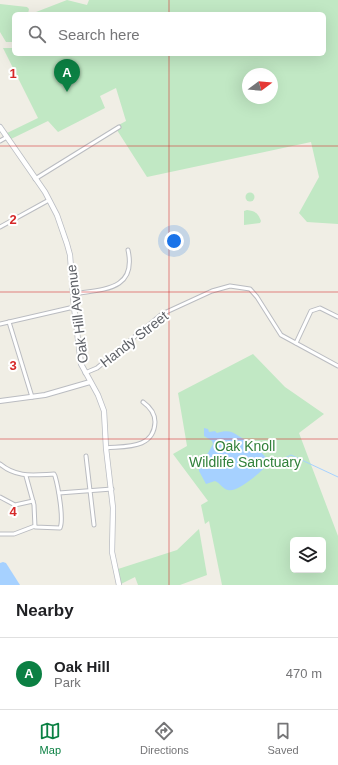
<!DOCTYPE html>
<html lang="en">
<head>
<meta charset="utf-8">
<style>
  body { margin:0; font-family:Helvetica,sans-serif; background:#f2f2f2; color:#202124 }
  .controls { position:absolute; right:12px; bottom:12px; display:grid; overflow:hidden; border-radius:6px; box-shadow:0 4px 16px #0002 }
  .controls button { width:36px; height:36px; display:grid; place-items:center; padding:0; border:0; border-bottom:1px solid #e0e0e0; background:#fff; color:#202124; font:20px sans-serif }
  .compass { position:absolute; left:242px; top:68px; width:36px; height:36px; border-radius:50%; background:#fff; box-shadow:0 4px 16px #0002; rotate:74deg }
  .you { position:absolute; left:174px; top:241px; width:14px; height:14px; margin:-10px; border:3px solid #fff; border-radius:50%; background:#1a73e8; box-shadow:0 0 0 6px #1a73e833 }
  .badge { display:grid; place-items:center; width:26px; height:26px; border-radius:50%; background:#0b8043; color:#fff; font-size:13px; font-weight:700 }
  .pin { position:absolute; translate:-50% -33px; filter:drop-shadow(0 1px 2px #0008) }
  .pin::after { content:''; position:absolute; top:21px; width:14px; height:12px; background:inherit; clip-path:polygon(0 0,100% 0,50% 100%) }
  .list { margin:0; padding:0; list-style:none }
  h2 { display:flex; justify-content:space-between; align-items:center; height:52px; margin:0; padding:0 16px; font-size:17px }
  h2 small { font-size:13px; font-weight:400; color:#757577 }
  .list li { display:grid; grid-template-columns:26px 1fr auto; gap:12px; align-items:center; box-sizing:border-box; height:72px; padding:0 16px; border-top:1px solid #e0e0e0 }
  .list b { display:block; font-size:15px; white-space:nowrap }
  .list p { margin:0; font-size:13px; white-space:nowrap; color:#757577 }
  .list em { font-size:13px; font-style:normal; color:#757577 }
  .icon { flex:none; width:22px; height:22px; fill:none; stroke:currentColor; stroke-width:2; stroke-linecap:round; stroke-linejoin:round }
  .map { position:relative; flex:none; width:338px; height:585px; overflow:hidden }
  .search { position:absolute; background:#fff; box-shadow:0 4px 16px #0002; left:12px; right:12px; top:12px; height:44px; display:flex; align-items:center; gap:10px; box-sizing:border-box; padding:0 14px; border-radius:6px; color:#757577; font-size:15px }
  .sheet { height:124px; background:#fff }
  nav { display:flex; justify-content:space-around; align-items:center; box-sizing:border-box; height:56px; border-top:1px solid #e0e0e0; background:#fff; font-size:11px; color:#757577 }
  nav a { display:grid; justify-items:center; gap:2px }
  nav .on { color:#0b8043 }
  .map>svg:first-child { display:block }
  .green { fill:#c1e8c4; fill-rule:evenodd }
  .water { fill:#a6d1ff }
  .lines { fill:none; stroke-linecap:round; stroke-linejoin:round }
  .stream { stroke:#a6d1ff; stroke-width:1 }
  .minor-casing { stroke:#babcc1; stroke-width:5 }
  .tertiary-casing { stroke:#babcc1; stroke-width:6 }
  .secondary-casing { stroke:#babdc3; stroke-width:6 }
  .minor { stroke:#fff; stroke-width:3 }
  .tertiary { stroke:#fff; stroke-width:4 }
  .secondary { stroke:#fff; stroke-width:4.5 }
  .grid { fill:none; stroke:#d62828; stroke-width:1; stroke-opacity:0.55 }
  .labels { text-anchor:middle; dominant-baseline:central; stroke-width:4; stroke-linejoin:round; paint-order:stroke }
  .street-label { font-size:14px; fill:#5d6066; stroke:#fff }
  .park-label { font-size:14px; fill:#31813b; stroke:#fff }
  .grid-label { font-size:13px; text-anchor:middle; font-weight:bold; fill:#d62828; stroke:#fff; stroke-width:4; stroke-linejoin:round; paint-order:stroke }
</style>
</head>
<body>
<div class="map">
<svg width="338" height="585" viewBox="0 0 338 585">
  <rect width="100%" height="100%" fill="#f0eee5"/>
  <g class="green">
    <path d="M67 0 87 5 89 0H338V224L307 222 299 213 319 177 311 142 147 177 115 127 126 121 116 88 100 96 105 108 58 132 48 121 11 139 7 133 38 118 3 48H14V54H324V14H35L36 12ZM248 74H272V98H248Z"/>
    <path d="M0 4 27 7 29 9 28 14H14V42H6L0 32Z"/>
    <circle cx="250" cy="197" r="4.5"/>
    <path d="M247 210C255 211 258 213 261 221L260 223 244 225V211Z"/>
    <path d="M253 354 285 387 324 414 299 433 338 536V585H222L209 521 205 524 201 505 208 501 173 454 187 446 178 393ZM293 540H323V570H293Z"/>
    <path d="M199 529 207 575 180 585H138L135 577 121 584 118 569 177 550Z"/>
  </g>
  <g class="water">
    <path d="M204 428 208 429 209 432 215 431 217 433C235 427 237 439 252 442L269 461 268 464C262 471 238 493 228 490 223 489 220 483 215 481L206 484 199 471V461L208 453 213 444 212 441 204 436Z"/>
    <path d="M3 562 6 563 20 585H0V563Z"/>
  </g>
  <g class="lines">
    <path class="stream" d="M274 463 291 455 338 477"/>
    <g class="minor-casing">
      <g id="minor">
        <path d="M0 141 7 137"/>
        <path d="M35 179 119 127"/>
        <path d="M0 227 49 200"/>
        <path d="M73 294C102 289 137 291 128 250"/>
        <path d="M9 322 32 397"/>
        <path d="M0 324 74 307"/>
        <path d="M296 343 311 311 320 308 338 317"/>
        <path d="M85 373 97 368 162 314 212 291 230 286 250 289 257 297 281 335 338 366"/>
        <path d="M106 448C126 446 154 449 155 422 155 413 150 407 143 402"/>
        <path d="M86 456 94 525"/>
        <path d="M0 464C17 478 33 475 54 474L55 476C58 486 64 519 60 528L35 527 34 505 26 476"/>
        <path d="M59 493 112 489"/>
        <path d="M0 497 15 505 33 501"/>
        <path d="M0 534H14L35 526"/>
      </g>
    </g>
    <g class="tertiary-casing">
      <path id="tertiary" d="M0 401 45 395 90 382"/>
    </g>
    <g class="secondary-casing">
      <path id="secondary" d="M0 127 45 192 57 215 67 244 70 255 74 307 81 364 98 395 104 411 106 448 113 508 112 552 119 585"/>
    </g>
    <use href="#minor" class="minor"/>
    <use href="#tertiary" class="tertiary"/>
    <use href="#secondary" class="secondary"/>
  </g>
  <path class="grid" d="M169 0V14M169 54V585M0 146H338M0 292H338M0 439H338"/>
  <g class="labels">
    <g class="street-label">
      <text transform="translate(77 314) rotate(-97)">Oak Hill Avenue</text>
      <text transform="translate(134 339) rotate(-38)">Handy Street</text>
    </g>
    <g class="park-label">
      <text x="245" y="446">Oak Knoll<tspan x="245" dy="16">Wildlife Sanctuary</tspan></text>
    </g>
  </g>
  <g class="grid-label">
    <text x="13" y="78">1</text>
    <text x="13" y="224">2</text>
    <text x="13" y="370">3</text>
    <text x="13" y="516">4</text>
  </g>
</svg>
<div class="controls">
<button><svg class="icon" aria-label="layers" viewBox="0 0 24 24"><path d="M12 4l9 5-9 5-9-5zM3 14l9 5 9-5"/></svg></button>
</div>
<svg class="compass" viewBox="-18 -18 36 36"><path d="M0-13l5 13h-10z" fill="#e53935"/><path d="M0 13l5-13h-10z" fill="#757577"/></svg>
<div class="you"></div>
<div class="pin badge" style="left:67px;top:92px">A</div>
<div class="search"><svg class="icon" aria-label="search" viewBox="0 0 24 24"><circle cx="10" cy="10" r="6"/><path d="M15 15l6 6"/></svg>Search here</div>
</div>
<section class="sheet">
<h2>Nearby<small></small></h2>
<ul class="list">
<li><span class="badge">A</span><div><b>Oak Hill</b><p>Park</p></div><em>470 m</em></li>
</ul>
</section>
<nav>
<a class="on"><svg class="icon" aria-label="map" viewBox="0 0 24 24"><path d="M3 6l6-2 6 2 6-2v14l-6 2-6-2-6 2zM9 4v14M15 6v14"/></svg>Map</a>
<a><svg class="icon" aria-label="directions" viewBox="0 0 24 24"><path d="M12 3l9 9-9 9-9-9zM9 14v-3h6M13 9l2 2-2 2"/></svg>Directions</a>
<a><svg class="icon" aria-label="saved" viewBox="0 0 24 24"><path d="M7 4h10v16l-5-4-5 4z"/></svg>Saved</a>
</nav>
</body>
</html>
